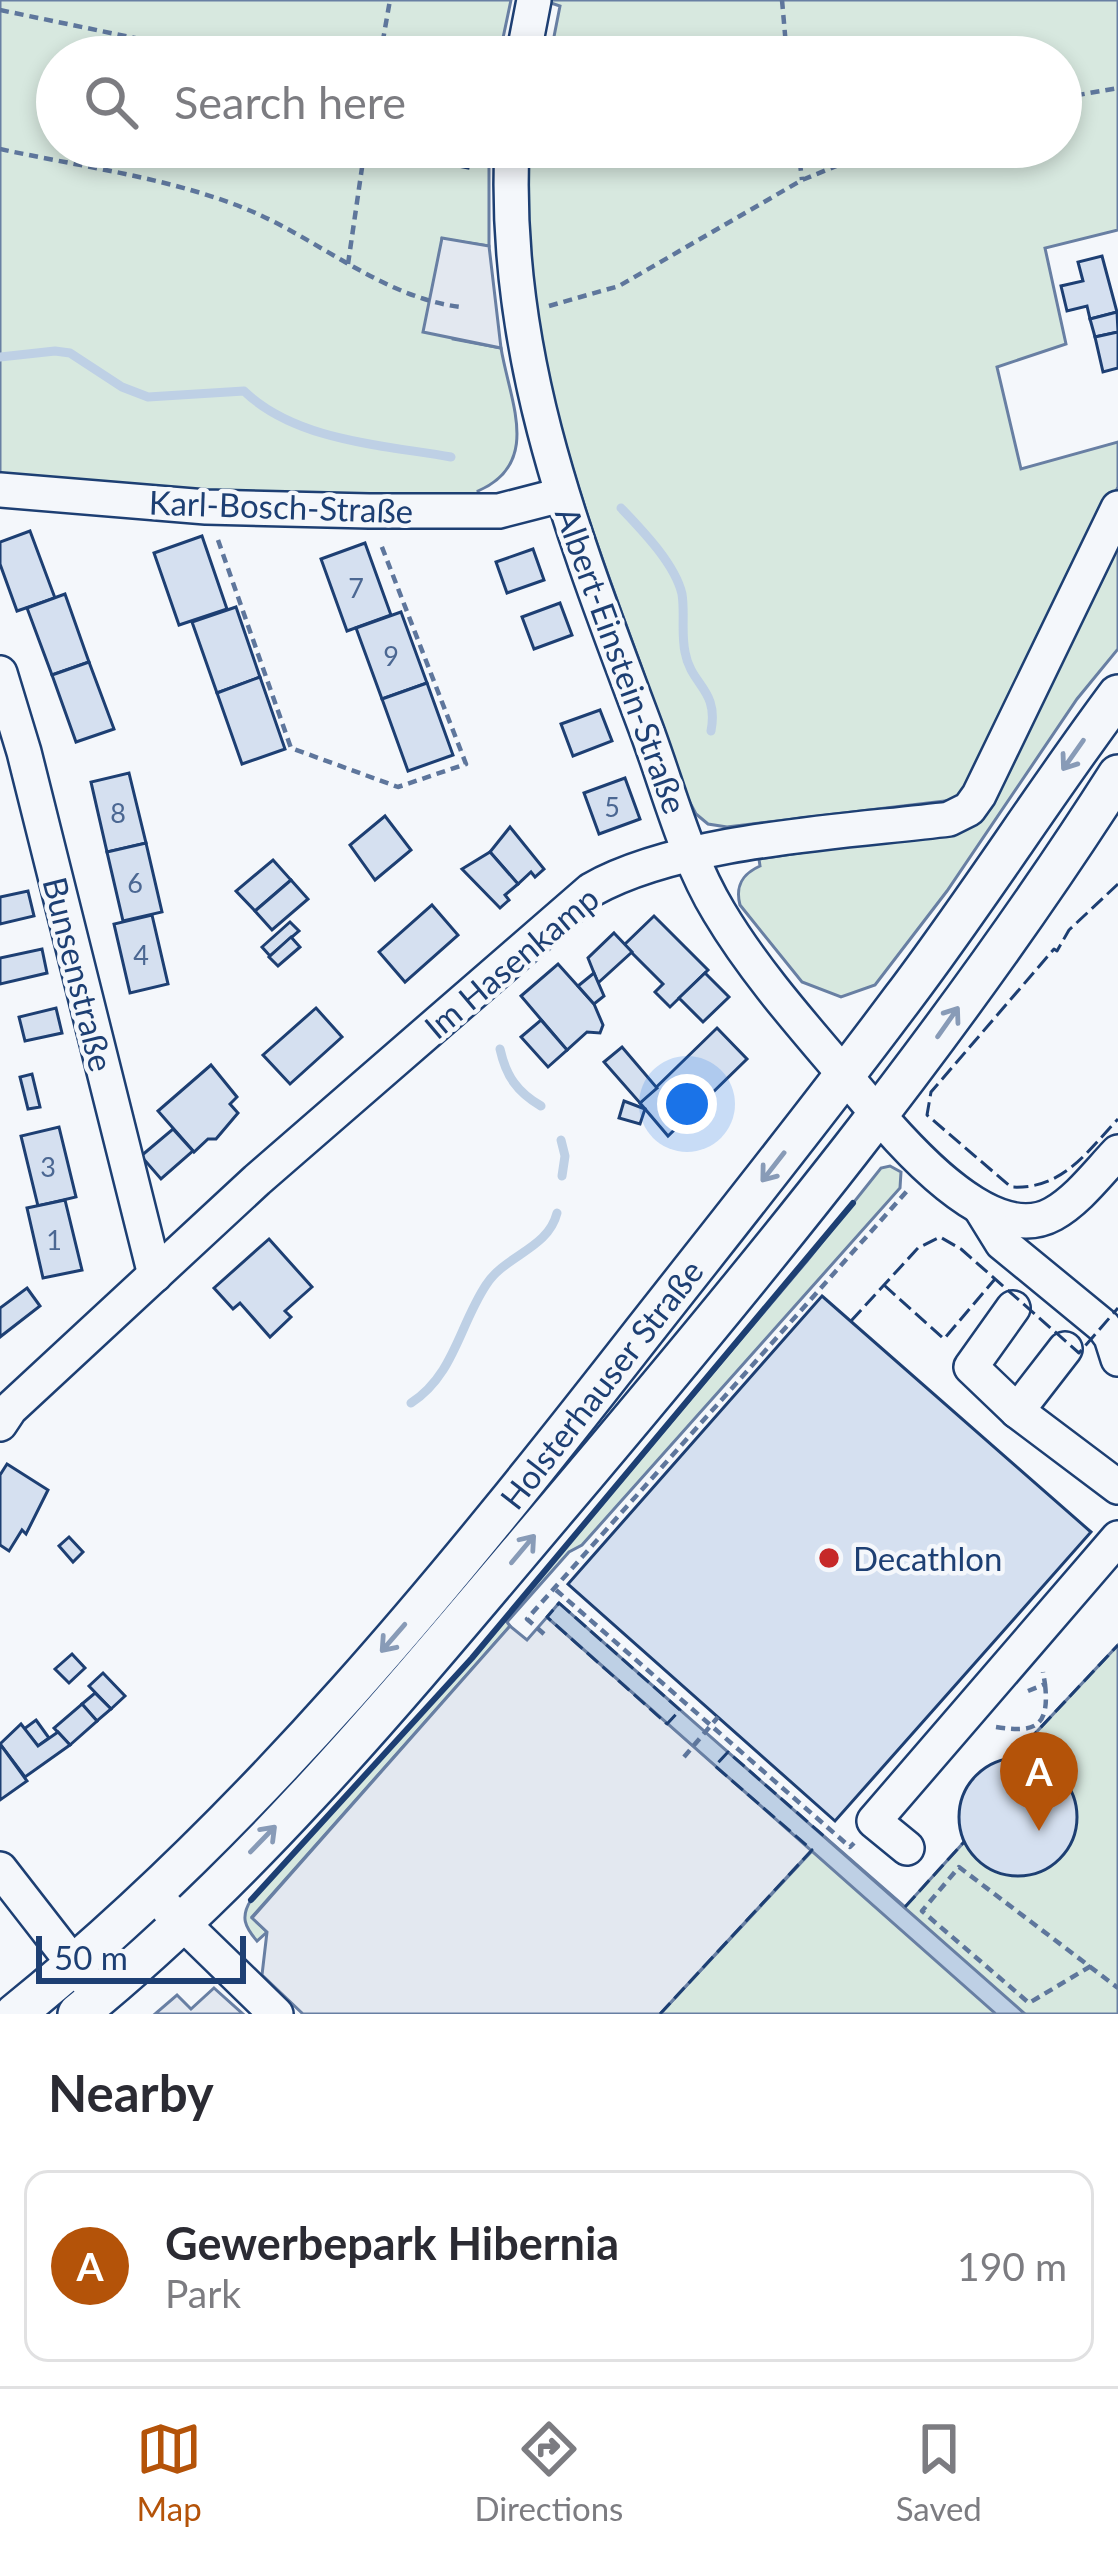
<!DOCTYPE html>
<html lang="en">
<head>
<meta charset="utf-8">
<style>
  body { margin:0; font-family:Lato,sans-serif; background:#f7f7f7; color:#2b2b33 }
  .scale { position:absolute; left:36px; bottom:30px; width:210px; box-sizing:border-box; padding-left:12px; border:6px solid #1d3f73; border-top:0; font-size:33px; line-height:42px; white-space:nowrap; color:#1d3f73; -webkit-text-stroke:9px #f4f7fb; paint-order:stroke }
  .you { position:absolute; left:687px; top:1104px; width:42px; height:42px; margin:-30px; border:9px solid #fff; border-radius:50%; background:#1a73e8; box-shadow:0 0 0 18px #1a73e833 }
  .badge { display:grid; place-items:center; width:78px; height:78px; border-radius:50%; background:#b45309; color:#fff; font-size:39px; font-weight:700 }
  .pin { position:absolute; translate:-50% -99px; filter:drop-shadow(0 3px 6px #0008) }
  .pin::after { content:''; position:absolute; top:63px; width:42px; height:36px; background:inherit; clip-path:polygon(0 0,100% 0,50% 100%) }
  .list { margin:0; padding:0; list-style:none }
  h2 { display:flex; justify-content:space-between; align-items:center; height:156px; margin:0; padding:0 48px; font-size:51px }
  h2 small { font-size:39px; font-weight:400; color:#7c7c81 }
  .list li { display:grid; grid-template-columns:78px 1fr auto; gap:36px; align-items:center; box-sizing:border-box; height:192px; margin:0 24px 24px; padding:0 24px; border:3px solid #e1e1e2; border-radius:24px }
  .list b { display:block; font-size:45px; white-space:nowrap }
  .list p { margin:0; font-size:39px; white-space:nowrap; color:#7c7c81 }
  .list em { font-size:39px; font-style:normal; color:#7c7c81 }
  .icon { flex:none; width:66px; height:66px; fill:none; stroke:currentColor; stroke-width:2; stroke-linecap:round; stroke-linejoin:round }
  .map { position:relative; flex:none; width:1118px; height:2014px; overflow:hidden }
  .search { position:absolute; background:#fff; box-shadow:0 6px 18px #0003; left:36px; right:36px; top:36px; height:132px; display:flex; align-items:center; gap:30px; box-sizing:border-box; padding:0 42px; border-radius:66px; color:#7c7c81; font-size:45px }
  .sheet { height:372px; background:#fff }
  nav { display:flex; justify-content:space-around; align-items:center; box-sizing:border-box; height:168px; border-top:3px solid #e1e1e2; background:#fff; font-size:33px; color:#7c7c81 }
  nav a { display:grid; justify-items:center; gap:6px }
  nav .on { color:#b45309 }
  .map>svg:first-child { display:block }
  .green { fill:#d7e8df; stroke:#687fa3; stroke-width:3 }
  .parking { fill:#e3e8f0; stroke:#687fa3; stroke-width:3 }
  .water { fill:#bed0e5; stroke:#687fa3; stroke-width:3 }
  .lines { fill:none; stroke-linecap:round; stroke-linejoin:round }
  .stream { stroke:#bed0e5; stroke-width:9 }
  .building { fill:#d5e0f0; stroke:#1d3f73; stroke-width:3 }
  .minor-casing { stroke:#1d3f73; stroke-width:38 }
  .major-casing { stroke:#1d3f73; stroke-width:44 }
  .path { stroke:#5e769c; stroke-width:4.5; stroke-dasharray:9 6; stroke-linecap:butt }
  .minor { stroke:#f4f7fb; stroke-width:33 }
  .major { stroke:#f4f7fb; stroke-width:39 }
  .fence { stroke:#1d3f73; stroke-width:3; stroke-dasharray:15 6; stroke-linecap:butt }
  .wall { stroke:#1d3f73; stroke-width:6 }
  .oneway { stroke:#889bb7 }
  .poi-dot { fill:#c62828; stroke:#f4f7fb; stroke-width:4.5 }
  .labels { text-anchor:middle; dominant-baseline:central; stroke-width:9; stroke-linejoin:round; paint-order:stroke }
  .number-label { font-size:27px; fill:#4b6792 }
  .street-label { font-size:33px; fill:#1d3f73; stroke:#f4f7fb }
  .poi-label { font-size:33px; fill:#1d3f73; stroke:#f4f7fb; text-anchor:start }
</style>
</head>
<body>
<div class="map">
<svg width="1118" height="2014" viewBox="0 0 1118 2014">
  <rect width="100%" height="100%" fill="#f4f7fb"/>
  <g class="green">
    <path d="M0 0H511L499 57H57V147H489V246L442 239 453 339 501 348C510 402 542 463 478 491L479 500 252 498 0 478Z"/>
    <path d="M552 0H1118V230L1045 248 1066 344 997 367 1021 469 1118 442V487L977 782 953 800 727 827 708 824 696 814C670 768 657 710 639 660 575 486 519 336 529 147H1061V57H550L560 6 551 3Z"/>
    <path d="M1118 528V649L1077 699 947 891 875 985 841 997 802 982 740 905C735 886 742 874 760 866L759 859 964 829Z"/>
    <path d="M890 1166 901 1172 900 1188 582 1545 569 1552 507 1622 510 1626 252 1917 267 1932 257 1941C245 1927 240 1917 251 1900L472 1658 807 1261 881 1168Z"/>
    <path d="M1118 1645V2014H660L825 1837 905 1907 964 1842C952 1799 970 1770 1012 1758Z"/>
  </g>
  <g class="parking">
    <path d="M442 238 489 246 501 348 423 332Z"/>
    <path d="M547 1617 812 1850 660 2014H303L262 1975 267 1932 252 1918 510 1626 527 1640Z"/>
    <path d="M214 1988 243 2014H155L177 1995 191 2009Z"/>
  </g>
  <path class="water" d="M559 1603 1025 2014H996L547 1617Z"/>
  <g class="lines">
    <g class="stream">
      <path d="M0 357 55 351 70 353 122 387 148 397 244 391C296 441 383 445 451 457"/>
      <path d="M621 508C642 530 675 564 682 594 685 613 681 633 685 652 691 686 719 689 711 731"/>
      <path d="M500 1049C506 1076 517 1092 541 1106"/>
      <path d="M561 1140 565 1156 562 1176"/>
      <path d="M411 1403C454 1375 459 1326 486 1285 505 1255 548 1249 557 1213"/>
    </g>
  </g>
  <g class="building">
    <path d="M456 148 471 151 468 168 453 165Z"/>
    <path d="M1102 256 1117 312 1090 319 1087 306 1067 311 1061 286 1083 281 1078 262Z"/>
    <path d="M1117 312 1118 332 1095 337 1090 319Z"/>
    <path d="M1118 332V368L1103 372 1095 337Z"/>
    <path d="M30 531 55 598 17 611 0 564V542Z"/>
    <path d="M202 536 227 609 179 625 154 553Z"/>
    <path d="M365 543 391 615 347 631 321 559Z"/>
    <path d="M533 549 544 580 507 593 496 562Z"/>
    <path d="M65 594 89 662 52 675 27 608Z"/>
    <path d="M560 603 572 635 534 649 522 617Z"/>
    <path d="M236 607 260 677 217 693 192 622Z"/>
    <path d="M401 612 427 683 382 699 356 628Z"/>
    <path d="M89 662 114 729 76 742 52 675Z"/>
    <path d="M260 677 285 749 242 764 217 693Z"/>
    <path d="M427 683 453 755 408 771 382 699Z"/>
    <path d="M600 710 612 741 573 756 561 724Z"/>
    <path d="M129 773 146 843 107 852 91 782Z"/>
    <path d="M625 778 640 819 599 834 584 793Z"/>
    <path d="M385 816 411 850 375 880 350 845Z"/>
    <path d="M510 827 544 869 535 877 531 872 518 884 490 852Z"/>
    <path d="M146 843 162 912 123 921 107 852Z"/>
    <path d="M490 852 518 884 505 895 509 900 500 908 462 869Z"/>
    <path d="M273 860 291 880 255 911 236 891Z"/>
    <path d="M291 880 308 899 272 930 255 911Z"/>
    <path d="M28 891 34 916 0 924V897Z"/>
    <path d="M432 905 458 935 405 982 379 952Z"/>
    <path d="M152 915 168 984 130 993 114 924Z"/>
    <path d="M654 916 708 970 670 1007 655 992 663 984 624 945Z"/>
    <path d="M290 922 299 931 270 956 262 947Z"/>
    <path d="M614 933 632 952 598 983 588 958Z"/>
    <path d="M291 937 300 947 278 966 269 957Z"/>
    <path d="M42 949 47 973 0 984V958Z"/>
    <path d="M558 964 594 1004 603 1025 600 1033 587 1032 567 1050 521 996Z"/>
    <path d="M594 973 604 996 594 1004 578 986Z"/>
    <path d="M705 973 729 997 703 1022 679 998Z"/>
    <path d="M56 1008 62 1033 25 1041 19 1017Z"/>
    <path d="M316 1008 342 1037 290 1084 263 1055Z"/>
    <path d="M541 1020 567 1050 548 1067 521 1037Z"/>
    <path d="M717 1028 747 1059 668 1136 640 1103Z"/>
    <path d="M622 1047 657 1088 640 1103 604 1062Z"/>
    <path d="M211 1065 237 1097 230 1104 238 1113 216 1139H208L194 1152 158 1111Z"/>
    <path d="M32 1074 40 1107 28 1109 20 1077Z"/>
    <path d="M624 1101 645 1109 640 1124 619 1118Z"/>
    <path d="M59 1127 76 1197 38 1206 21 1136Z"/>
    <path d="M173 1129 193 1151 161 1179 141 1156Z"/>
    <path d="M65 1200 82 1270 43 1278 27 1208Z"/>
    <path d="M269 1239 312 1287 285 1311 291 1317 270 1337 240 1303 233 1309 214 1288Z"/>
    <path d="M27 1288 40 1306 0 1337V1308Z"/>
    <path d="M822 1296 1091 1532 835 1821 568 1584Z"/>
    <path d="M7 1464 48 1490 26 1534 22 1530 9 1551 0 1545V1475Z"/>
    <path d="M69 1537 83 1552 73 1562 59 1546Z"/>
    <path d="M72 1654 85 1668 69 1683 55 1669Z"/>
    <path d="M103 1673 125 1696 111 1709 89 1686Z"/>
    <path d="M95 1693 111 1709 97 1721 82 1704Z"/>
    <path d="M82 1704 97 1721 70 1745 54 1728Z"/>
    <path d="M36 1720 49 1738 38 1746 24 1729Z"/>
    <path d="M21 1724 38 1746 58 1732 70 1745 25 1777 0 1744Z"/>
    <path d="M0 1744 27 1781 0 1800Z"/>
    <circle cx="1018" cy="1817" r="59"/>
  </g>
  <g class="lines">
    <g class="minor-casing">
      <g id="minor">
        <path d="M523 57 534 0"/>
        <path d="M512 147C502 356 573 534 645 726 668 787 685 856 719 912 759 979 814 1038 864 1098 899 1140 990 1249 1053 1214 1078 1200 1098 1173 1118 1152"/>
        <path d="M0 490 206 507 369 511H499L561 495"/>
        <path d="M0 673 24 752 155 1275"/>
        <path d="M981 1209 1002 1243 1103 1326 1111 1337 1118 1359"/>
        <path d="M1013 1308 971 1367 1017 1411 1065 1349"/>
        <path d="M1017 1411 1118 1487"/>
        <path d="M0 1424 10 1409 257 1180 591 890C681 839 844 832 949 819L969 809 979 795 1118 508"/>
        <path d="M907 1848 874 1821 1118 1538"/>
        <path d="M0 1869 87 1981"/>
        <path d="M167 1908 276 2014"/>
      </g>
    </g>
    <g class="major-casing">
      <g id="major">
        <path d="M15 2014C255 1820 452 1577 641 1335 729 1223 818 1112 903 998 978 899 1044 794 1118 695"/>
        <path d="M78 2014C258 1868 408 1684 557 1508 756 1273 952 1035 1118 775"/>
      </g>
    </g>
    <g class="path">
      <path d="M782 0 787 57"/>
      <path d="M0 10 226 57"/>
      <path d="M380 57 390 0"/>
      <path d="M1061 98 1118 88"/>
      <path d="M798 147 802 180"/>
      <path d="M0 149C82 167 173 178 251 211 321 241 383 297 460 307"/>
      <path d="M348 264 365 147"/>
      <path d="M549 306 619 286 802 180 883 147"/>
      <path d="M218 540 291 748 398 787 466 764 380 542"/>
      <path d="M556 1590 850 1847 854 1843"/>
      <path d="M544 1634 527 1619 907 1191"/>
      <path d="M1028 1691 1045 1684 1043 1672"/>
      <path d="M996 1727C1034 1733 1050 1728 1045 1684"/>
      <path d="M684 1757 718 1717"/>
      <path d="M1091 1966 1029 2003 922 1911 959 1867 1118 1988"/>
    </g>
    <use href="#minor" class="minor"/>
    <use href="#major" class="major"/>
    <g class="fence">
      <path d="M1118 884 1069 930 1057 951 1054 949 931 1092 927 1115 1011 1187C1062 1190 1086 1153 1118 1119"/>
      <path d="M884 1285 944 1339 995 1279"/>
      <path d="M851 1321 918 1248 940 1237 961 1249 1079 1353 1118 1308"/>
      <path d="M559 1603 680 1710 667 1724 547 1617Z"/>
      <path d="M1012 1758 1118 1645"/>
      <path d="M905 1907 964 1842"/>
      <path d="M660 2014 812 1850 715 1766 728 1752 825 1837"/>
    </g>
    <path class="wall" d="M251 1900 472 1658 853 1203"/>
  </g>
  <defs><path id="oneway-shaft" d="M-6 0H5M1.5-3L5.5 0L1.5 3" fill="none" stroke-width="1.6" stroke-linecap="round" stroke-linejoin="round" transform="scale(3)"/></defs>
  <g class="oneway">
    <use href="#oneway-shaft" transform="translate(1073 755) rotate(125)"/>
    <use href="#oneway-shaft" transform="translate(948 1022) rotate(-55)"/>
    <use href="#oneway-shaft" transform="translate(773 1167) rotate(128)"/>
    <use href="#oneway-shaft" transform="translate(523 1549) rotate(-50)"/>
    <use href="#oneway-shaft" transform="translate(393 1638) rotate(131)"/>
    <use href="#oneway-shaft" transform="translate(263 1839) rotate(-46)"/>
  </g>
  <circle class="poi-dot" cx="829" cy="1558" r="12"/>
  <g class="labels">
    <g class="number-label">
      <text x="356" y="587">7</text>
      <text x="391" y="655">9</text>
      <text x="612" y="806">5</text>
      <text x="118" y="812">8</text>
      <text x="135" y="882">6</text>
      <text x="141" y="954">4</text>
      <text x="48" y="1166">3</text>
      <text x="54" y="1239">1</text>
    </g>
    <g class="street-label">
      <text transform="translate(281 506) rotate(2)">Karl-Bosch-Straße</text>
      <text transform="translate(622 660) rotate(70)">Albert-Einstein-Straße</text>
      <text transform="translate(511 962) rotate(-40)">Im Hasenkamp</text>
      <text transform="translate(79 974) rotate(76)">Bunsenstraße</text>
      <text transform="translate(601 1384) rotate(-52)">Holsterhauser Straße</text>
    </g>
    <g class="poi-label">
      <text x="853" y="1558">Decathlon</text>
    </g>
  </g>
</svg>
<div class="scale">50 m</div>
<div class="you"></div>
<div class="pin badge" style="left:1039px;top:1831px">A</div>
<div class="search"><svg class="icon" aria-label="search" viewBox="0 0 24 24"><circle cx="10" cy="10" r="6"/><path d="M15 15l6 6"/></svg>Search here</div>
</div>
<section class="sheet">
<h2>Nearby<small></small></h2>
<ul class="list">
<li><span class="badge">A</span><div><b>Gewerbepark Hibernia</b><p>Park</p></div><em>190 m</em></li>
</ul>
</section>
<nav>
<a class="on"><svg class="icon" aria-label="map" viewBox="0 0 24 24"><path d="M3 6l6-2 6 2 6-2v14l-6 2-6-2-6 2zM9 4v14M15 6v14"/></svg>Map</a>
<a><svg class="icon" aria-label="directions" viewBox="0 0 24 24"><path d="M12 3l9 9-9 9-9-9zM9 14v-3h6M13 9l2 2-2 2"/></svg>Directions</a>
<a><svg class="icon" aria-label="saved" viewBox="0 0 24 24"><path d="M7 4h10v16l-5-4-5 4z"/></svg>Saved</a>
</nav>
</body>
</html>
